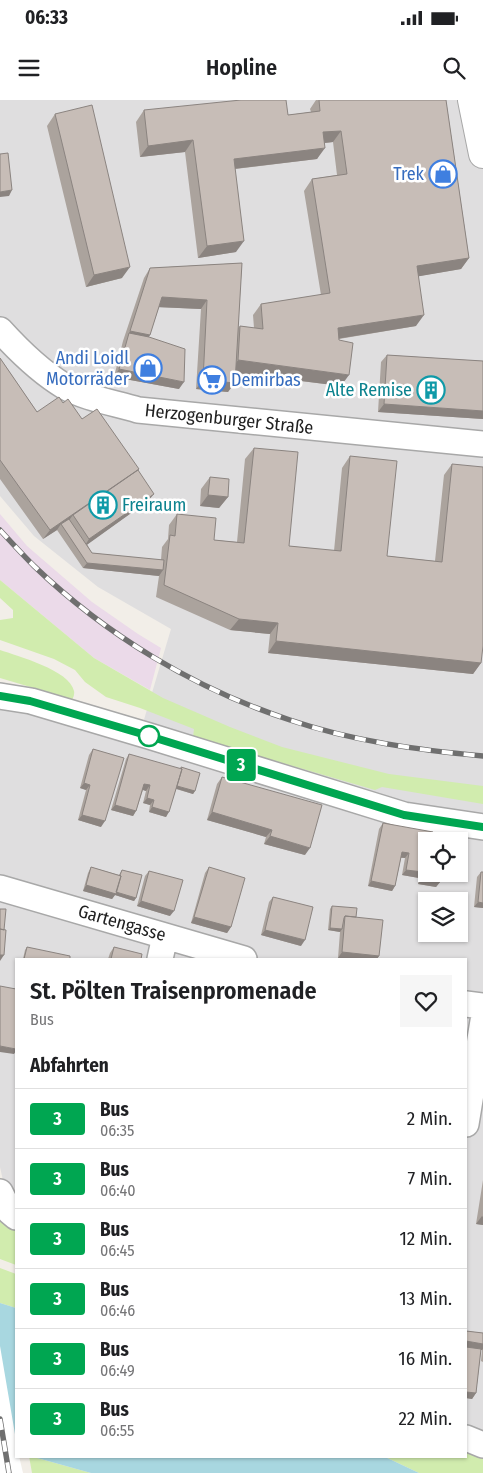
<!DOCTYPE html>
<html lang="de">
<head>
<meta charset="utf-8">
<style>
	body { margin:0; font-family:"Fira Sans Condensed",sans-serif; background:#f6f6f6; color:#202124; height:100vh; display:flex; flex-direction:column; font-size:19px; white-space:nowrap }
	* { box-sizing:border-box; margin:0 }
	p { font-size:16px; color:#757577 }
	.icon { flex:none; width:28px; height:28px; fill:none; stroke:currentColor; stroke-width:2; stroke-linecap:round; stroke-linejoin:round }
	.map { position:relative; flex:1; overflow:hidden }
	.sheet { position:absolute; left:15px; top:858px; width:452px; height:500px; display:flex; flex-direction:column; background:#fff; border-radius:0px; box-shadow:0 1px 4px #0004 }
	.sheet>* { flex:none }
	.badge { padding:0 10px; border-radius:4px; font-size:18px; line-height:32px }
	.buttons { position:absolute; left:418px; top:732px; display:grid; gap:10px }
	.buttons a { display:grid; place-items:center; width:50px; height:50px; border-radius:0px; background:#fff; box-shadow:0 1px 4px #0004; font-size:25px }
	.map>.badge { position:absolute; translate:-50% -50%; box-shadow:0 0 0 2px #fff }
	h2 { padding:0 15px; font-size:19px; line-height:45px }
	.round { display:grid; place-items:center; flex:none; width:52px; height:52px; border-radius:0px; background:#f6f6f6 }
	.overview { display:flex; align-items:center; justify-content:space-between; height:85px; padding:0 15px }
	h1 { font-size:24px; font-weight:600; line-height:38px }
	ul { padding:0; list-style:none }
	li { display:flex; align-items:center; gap:15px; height:60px; padding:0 15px; border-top:1px solid #e0e0e0 }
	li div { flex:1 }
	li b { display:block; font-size:19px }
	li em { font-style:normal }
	li .badge { min-width:55px; font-weight:700; text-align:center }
	.status { display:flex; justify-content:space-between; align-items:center; height:35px; padding:0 25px; background:#fff; direction:ltr }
	.status svg { height:14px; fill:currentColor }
	header { display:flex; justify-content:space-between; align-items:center; height:65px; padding:0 15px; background:#fff; font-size:22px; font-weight:600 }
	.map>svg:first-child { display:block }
	.residential { fill:#dfdedf; fill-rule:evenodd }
	.industrial { fill:#ebdae9 }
	.grass { fill:#d1ecae }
	.water { fill:#a8d7e0 }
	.pier { fill:#fff }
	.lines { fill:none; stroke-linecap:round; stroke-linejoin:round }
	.minor-casing { stroke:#a8a8a8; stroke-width:28 }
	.tertiary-casing { stroke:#a8a8a8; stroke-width:30 }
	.minor { stroke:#fff; stroke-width:25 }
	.tertiary { stroke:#fff; stroke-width:28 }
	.rail-casing { stroke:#6f6f6f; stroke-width:5.5 }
	.rail { stroke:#fff; stroke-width:4; stroke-dasharray:11; stroke-linecap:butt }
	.wall { fill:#aba39d }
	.shaded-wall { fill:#8b8480 }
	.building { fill:#c7bdb7; stroke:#8b8480 }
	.line-casing { stroke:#fff; stroke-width:11 }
	.line { stroke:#00a651; stroke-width:8 }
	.stop-dot { fill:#fff; stroke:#00a651; stroke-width:2.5 }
	.labels { text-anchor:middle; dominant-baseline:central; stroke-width:5; stroke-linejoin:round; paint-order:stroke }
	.shop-label { font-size:18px; fill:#366cbe; stroke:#fff; text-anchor:end }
	.culture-label { font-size:18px; fill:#0d838f; stroke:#fff; text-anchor:end }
	.street-label { font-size:18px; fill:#212121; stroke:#fff }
</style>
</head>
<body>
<div class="status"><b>06:33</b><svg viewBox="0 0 49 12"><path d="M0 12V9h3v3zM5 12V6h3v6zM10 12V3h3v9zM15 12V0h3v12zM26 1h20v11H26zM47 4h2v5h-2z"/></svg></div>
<header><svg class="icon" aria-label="menu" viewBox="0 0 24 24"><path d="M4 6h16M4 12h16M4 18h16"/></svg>Hopline<svg class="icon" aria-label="search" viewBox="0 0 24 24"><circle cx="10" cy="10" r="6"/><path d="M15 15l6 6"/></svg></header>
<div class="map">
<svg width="483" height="1373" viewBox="0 0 483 1373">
	<rect width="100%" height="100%" fill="#f2eee8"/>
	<path class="residential" d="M0,0H483V1346L466,1339V859H16V1116L10,1112L0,1067V598L140,633L171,529L98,487L34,436L0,396ZM426,741H459V774H426ZM426,801H459V834H426Z"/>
	<path class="industrial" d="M0,414L27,446L92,502L138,534L161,548L150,590L94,558L0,480Z"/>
	<path class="grass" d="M0,480L94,558L163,598L230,627L282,647L389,674L483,686V704L382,687L375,690L193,637L194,629L140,608L106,597L85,582L75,570L54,559L0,540V520L13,518V510L0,498Z
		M0,550C17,556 70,570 74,591C75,596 72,600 69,605L39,595L37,589L0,578Z
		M0,1119L16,1127V1165L0,1159Z
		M0,1168L16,1174V1208L0,1203Z
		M466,1350L483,1357V1373H419L383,1356H466Z
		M29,1356H30L91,1373H32Z"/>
	<path class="water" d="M0,1203L16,1208V1353L0,1348Z
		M30,1356H383L419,1373H91Z"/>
	<path class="pier" d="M0,1246L16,1340V1356H19L23,1373H0Z"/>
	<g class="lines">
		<g class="minor-casing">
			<path id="minor" d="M0,230C19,251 39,271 64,286C84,298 115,303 138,310L483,344
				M0,596L31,601L149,636L404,715L483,727
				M0,788L244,859
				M160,859L165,836
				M466,904L483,906
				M466,1024L483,921
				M0,1092L10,1112L16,1117
				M466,1338L483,1345"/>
		</g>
		<g class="tertiary-casing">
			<path id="tertiary" d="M472,0L483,54"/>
		</g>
		<use href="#minor" class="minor"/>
		<use href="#tertiary" class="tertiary"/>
		<g class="rail-casing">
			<path id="rail" d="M0,430C11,442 22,454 34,466C106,535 195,589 290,620C352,641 418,650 483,656
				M0,1319L9,1373"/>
		</g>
		<use href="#rail" class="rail"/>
	</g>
	<path class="wall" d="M316,0H446L469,158L461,169L419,176L416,226L339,239L341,286L236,273L228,292L196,289L201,209L159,207L149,237L179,289L114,277L123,241L144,178L150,168L242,163L238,228L240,226L254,228L253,215L261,204L321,195L304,91L312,79L337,75L333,42L325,43L317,59L235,69L236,152L198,158L185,52L140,57L136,22L144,10L288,15L311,12L310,9Z
		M55,14L122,178L86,187L47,26Z
		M387,255L483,261V319L378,312L381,262Z
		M0,258L37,312L63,303L138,370L148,401L87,444L92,453L161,460L162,447L168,439L169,425L177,414L214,440L237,442L245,359L254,348L289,446L334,451L342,368L350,356L387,456L435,461L444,375L452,364L481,563L473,574L268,553L270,534L230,530L156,497L159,476L83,468L57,430L43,439L0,379Z
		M210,377L228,397L219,408L200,406L201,389Z
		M93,649L101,727L78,720L86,690L80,688L89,655Z
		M129,654L195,691L193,694L176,689L166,717L149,712L150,705L143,703L146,691L143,690L136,711L133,716L111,710L126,659Z
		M222,677L305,755L264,744L266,737L207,720L217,684Z
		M383,723L426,774L440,782L436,787L418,784L419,778L402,775L405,758H401L395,786L392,791L368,786L379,729Z
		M91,767L119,775L122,770L136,798L134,801L115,795L112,799L83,791L88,773Z
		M209,767L231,827L227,833L191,823L205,773Z
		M149,771L170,816L137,806L145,776Z
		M481,772L483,808L474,807L477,777Z
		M273,797L301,846L261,835L269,802Z
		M332,806L356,817L379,856L377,859H348L338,858L340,832L328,830L330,809Z
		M27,847L70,859H23L25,850Z
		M114,847L141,859H108L110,853Z
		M483,1080V1125L476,1124Z
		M466,1231L483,1233V1262L481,1261L482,1250L481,1249L476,1293L472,1299L466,1298Z"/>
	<path class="shaded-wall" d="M341,31L333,42L315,44L323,32Z
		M193,40L185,52L140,57L148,46Z
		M325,48L317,59L225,70L234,59Z
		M12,90L9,96L0,97V92Z
		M244,141L236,152L198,158L207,146Z
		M469,158L461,169L409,178L417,166Z
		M130,167L122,178L86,187L94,175Z
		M162,197L207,200L201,209L155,207Z
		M424,215L416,226L330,240L338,228Z
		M130,231L150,235L143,244L129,233Z
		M238,260L349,275L341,286L230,272Z
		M119,269L184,282L179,289L114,277Z
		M203,280L235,283L228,292L196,289Z
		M384,304L483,311V319L378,312Z
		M139,369L133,378L73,415L67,423L61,424L57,430L43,439L50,430Z
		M154,394L148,401L84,447L89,439Z
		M208,395L228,397L219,408L200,406Z
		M87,463L163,470L159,476L83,468Z
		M239,519L278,523L270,534L230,530Z
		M276,541L481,563L473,574L268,553Z
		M84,683L90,685L86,690L80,688Z
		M144,684L150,685L146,691L140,689Z
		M176,686L195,691L193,694L174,688Z
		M147,698L154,700L150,705L143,703Z
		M115,705L136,711L133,716L111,710Z
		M152,707L169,712L166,717L149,712Z
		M212,712L272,730L266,737L207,720Z
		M82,715L105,721L101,727L78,720Z
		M270,736L310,748L305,755L264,744Z
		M402,752L409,753L405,758L398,757Z
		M406,770L423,772L419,778L402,775Z
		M422,778L440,782L436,787L418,784Z
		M371,781L395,786L392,791L368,786Z
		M86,785L115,792L136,798L134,801L115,795L112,799L83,791Z
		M141,801L174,811L170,816L137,806Z
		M478,802L483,803V808L474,807Z
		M194,817L231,827L227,833L191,823Z
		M330,828L342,829L340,832L328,830Z
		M265,830L305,840L301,846L261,835Z
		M342,852L379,856L377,859H348L338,858Z
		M0,855H4L0,861Z
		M0,946L16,949V951L14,954L0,952Z
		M482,1116L483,1117V1125L476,1124Z
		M466,1241L483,1244V1249L482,1250L466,1247Z
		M466,1292L476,1293L472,1299L466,1298Z"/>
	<path class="building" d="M241,0H286L288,15L320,11L319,0H446L469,158L417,166L424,215L338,228L339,240L353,243L349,275L238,260L240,226L263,229L261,204L330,193L312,79L347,74L341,31L323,32L325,48L234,59L244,141L207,146L193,40L148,46L144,10Z
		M92,5L130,167L94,175L55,14Z
		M8,53L12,90L0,92V54Z
		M242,163L235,283L203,280L207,200L162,197L150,235L130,231L150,168Z
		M129,233L149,237L185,249L184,282L119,269Z
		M387,255L483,261V311L384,304Z
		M0,258L37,312L59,297L63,303L68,299L82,319L97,309L139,369L50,430L0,360Z
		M254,348L298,352L289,446L341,451L350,356L397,361L387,456L442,462L452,364L483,367V546L481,563L276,541L278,523L239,519L164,485L170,435L175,436L177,414L216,418L214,440L244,443Z
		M138,370L154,394L89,439L73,415Z
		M210,377L229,379L228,397L208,395Z
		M69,419L92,453L164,460L163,470L87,463L61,424Z
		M93,649L124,658L105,721L82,715L90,685L84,683Z
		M129,654L182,669L169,712L152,707L154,700L147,698L150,685L144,684L136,711L115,705Z
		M181,667L200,673L195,691L177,686L182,669L181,668Z
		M222,677L322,705L310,748L270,736L272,730L212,712Z
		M383,723L433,732L432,741H426V774H441L440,782L422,778L423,772L406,770L409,753L402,752L395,786L371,781Z
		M91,767L121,776L116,794L86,785Z
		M209,767L245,778L231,827L194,817Z
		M122,770L142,775L136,798L116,792L121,776L120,775Z
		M149,771L183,780L174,811L141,801Z
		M481,772H483V803L478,802Z
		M273,797L313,807L305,840L265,830Z
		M332,806L357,808L356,817L345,816L344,818L342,829L330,828Z
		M0,809H6L4,830L0,829Z
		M345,816L383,820L379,856L342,852Z
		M0,829L6,830L4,855H0Z
		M27,847L70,856V859H24Z
		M114,847L142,854L141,859H111Z
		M0,886L16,889V949L0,946Z
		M466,1231L483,1233V1244L466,1241Z
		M466,1247L481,1249L476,1293L466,1292Z"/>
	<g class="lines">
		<g class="line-casing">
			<path id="line" d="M0,596L30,601L149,636L404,715L483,727"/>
		</g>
		<use href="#line" class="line"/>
	</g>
	<defs>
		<g id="shop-ring" transform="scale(1.4375)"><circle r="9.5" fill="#fff" stroke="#3f7fe0" stroke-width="1.5"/><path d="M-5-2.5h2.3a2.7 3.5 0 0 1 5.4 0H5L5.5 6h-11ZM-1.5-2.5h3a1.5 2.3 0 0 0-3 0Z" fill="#3f7fe0"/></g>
		<g id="supermarket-ring" transform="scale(1.4375)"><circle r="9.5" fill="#fff" stroke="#3f7fe0" stroke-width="1.5"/><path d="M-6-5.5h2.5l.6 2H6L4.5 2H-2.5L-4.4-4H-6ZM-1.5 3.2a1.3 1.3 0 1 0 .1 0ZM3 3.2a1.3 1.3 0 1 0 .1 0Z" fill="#3f7fe0"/></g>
		<g id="building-ring" transform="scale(1.4375)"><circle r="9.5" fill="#fff" stroke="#0f9aa8" stroke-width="1.5"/><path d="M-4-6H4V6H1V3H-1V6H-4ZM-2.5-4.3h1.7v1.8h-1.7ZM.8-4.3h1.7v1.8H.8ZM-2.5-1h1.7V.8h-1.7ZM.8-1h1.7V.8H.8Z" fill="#0f9aa8"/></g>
	</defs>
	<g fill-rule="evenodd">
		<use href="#shop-ring" x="443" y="74"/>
		<use href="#shop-ring" x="148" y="268"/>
		<use href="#supermarket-ring" x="212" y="280"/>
		<use href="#building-ring" x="431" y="290"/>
		<use href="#building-ring" x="103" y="405"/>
	</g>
	<circle class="stop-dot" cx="149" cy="636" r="10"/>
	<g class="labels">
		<g class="shop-label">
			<text x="424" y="74">Trek</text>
			<text x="129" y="258">Andi Loidl<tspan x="129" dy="21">Motorräder</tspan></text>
			<text x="231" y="280" text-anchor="start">Demirbas</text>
		</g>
		<g class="culture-label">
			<text x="412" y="290">Alte Remise</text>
			<text x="122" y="405" text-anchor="start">Freiraum</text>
		</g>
		<g class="street-label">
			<text transform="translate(229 319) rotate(6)">Herzogenburger Straße</text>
			<text transform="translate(122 823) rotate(16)">Gartengasse</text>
		</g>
	</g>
</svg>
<div class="buttons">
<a><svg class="icon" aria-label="locate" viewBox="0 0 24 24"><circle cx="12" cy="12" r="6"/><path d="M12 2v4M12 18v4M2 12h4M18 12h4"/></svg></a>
<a><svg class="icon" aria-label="layers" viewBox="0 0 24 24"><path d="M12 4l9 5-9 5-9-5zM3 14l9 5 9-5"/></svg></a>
</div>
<b class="badge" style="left:241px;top:665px;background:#00a651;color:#fff">3</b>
<section class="sheet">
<div class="overview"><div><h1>St. Pölten Traisenpromenade</h1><p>Bus</p></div><a class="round"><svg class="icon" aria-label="heart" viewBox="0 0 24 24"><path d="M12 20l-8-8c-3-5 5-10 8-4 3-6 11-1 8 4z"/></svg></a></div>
<h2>Abfahrten</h2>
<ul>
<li><span class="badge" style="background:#00a651;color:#fff">3</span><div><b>Bus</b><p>06:35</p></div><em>2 Min.</em></li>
<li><span class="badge" style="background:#00a651;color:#fff">3</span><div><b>Bus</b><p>06:40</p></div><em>7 Min.</em></li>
<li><span class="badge" style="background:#00a651;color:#fff">3</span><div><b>Bus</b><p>06:45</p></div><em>12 Min.</em></li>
<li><span class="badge" style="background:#00a651;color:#fff">3</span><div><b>Bus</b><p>06:46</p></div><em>13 Min.</em></li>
<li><span class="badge" style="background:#00a651;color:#fff">3</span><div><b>Bus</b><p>06:49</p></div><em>16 Min.</em></li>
<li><span class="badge" style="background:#00a651;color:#fff">3</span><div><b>Bus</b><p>06:55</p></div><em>22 Min.</em></li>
</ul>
</section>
</div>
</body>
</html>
